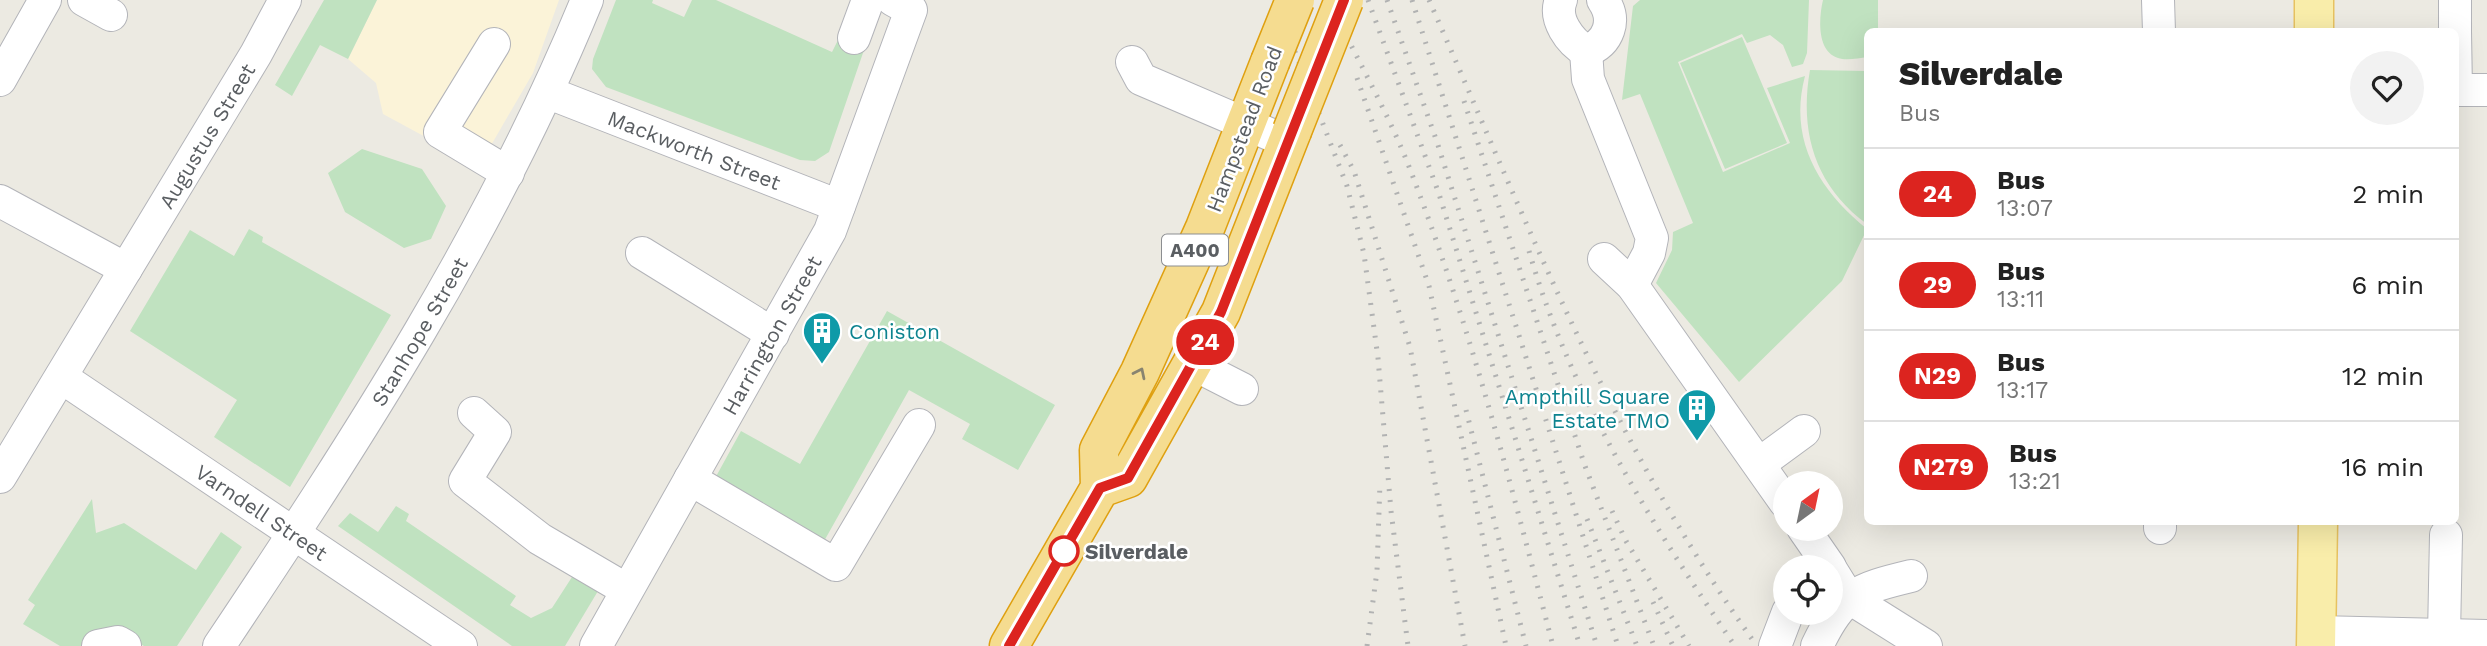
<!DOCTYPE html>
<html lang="en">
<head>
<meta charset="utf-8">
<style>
	body { margin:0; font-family:"Work Sans",sans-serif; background:#f2f2f2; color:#222; height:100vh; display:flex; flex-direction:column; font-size:26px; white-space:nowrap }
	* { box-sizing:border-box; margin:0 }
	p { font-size:23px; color:#767676 }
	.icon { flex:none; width:38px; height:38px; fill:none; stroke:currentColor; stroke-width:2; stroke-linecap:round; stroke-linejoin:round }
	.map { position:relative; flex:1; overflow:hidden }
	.side { position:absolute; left:1864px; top:28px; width:595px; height:497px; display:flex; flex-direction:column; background:#fff; border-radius:10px; box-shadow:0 7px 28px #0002 }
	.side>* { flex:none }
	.badge { padding:0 14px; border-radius:23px; font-size:24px; line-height:46px }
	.needle { width:46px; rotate:33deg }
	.fabs { position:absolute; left:1773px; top:471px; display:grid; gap:14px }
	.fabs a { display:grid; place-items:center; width:70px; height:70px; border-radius:50%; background:#fff; box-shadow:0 7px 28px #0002; font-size:35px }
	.map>.badge { position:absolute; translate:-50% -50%; box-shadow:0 0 0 4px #fff }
	.round { display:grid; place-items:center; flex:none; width:74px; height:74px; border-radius:37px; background:#f2f2f2 }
	.summary { display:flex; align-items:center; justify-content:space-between; height:119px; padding:0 35px }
	h1 { font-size:33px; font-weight:800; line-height:52px }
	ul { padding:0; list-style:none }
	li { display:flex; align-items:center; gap:21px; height:91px; padding:0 35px; border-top:2px solid #e0e0e0 }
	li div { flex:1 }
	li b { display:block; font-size:26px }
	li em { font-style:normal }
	li .badge { min-width:77px; font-weight:700; text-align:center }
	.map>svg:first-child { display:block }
	.commercial { fill:#fbf3d8 }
	.green { fill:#c0e2c0 }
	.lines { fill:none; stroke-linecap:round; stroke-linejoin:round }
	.minor-casing { stroke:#b3b4b9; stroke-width:34 }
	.major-casing { stroke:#e7c260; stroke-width:41 }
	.highway-casing { stroke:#dfa010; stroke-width:41 }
	.minor { stroke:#fff; stroke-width:32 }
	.major { stroke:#f9edaa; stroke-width:38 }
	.highway { stroke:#f5dc90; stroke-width:38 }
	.rail { stroke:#b1b2b2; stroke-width:5; stroke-dasharray:2 9; stroke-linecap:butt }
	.highway-bridge-casing { stroke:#dfa010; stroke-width:41; stroke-linecap:butt }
	.highway-bridge { stroke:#f5dc90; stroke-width:38 }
	.oneway { stroke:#888470 }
	.line-casing { stroke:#fff; stroke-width:16 }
	.line { stroke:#dc241f; stroke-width:10 }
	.stop-dot { fill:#fff; stroke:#dc241f; stroke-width:3.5 }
	.labels { text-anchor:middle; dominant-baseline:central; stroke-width:5; stroke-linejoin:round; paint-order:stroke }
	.shield { fill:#fff; stroke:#8c8e91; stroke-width:2 }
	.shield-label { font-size:19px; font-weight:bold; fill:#5a5e62 }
	.street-label { font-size:21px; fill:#5a5e62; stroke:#fff }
	.culture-label { font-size:21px; fill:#0d838f; stroke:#fff; text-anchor:start }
	.stop-label { font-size:21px; font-weight:bold; fill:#5a5e62; stroke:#fff; text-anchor:start }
</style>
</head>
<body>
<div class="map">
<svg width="2487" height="646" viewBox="0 0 2487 646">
	<rect width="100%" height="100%" fill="#eceae2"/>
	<path class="commercial" d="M377,0H559L533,73L479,166L383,114L376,83L348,59Z"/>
	<path class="green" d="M324,0H377L348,59L320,45L292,96L275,85Z
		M616,0H653L652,3L684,17L692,0H716L832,52L839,38L864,50L829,152L815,161L800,160L606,87L592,69L593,59Z
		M1640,0H1809L1807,53L1803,64L1792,67L1783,45L1770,35L1747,43L1742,34L1678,62L1723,172L1790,143L1767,88L1805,76C1788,140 1819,190 1867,229L1842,281L1739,382L1656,283L1672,250L1673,232L1693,223L1640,94L1622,100L1633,6Z
		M1823,0H1878V31L1867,32V57C1859,58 1846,61 1838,58C1816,51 1819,17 1823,0Z
		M1742,37L1787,143L1725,169L1680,63Z
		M1810,70L1867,71V224C1815,186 1799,132 1810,70Z
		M362,149L422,169L446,206L431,239L404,248L345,212L328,173Z
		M249,229L263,237L262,242L391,315L290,487L214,437L237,400L130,331L190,230L234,256Z
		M887,311L1055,405L1018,470L962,439L970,424L909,390L823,543L713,482L741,431L800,464Z
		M92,499L96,533L124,523L196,570L221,532L242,547L177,646H144L134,640L97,637L81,646H60L23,624L35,605L28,600Z
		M396,506L409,514L406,521L516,596L510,605L531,618L552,608L572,577L598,591L565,646H512L338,526L350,513L378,532Z"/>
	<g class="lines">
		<g class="minor-casing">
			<g id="minor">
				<path d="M84,0L111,15"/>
				<path d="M1561,0C1553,19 1570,42 1586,51C1609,43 1617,20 1603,0"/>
				<path d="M2158,0L2159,32"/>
				<path d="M2455,0V32"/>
				<path d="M2455,32L2456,90H2487"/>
				<path d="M854,38L868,0"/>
				<path d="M494,44L440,132L508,173"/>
				<path d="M1586,51L1588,79L1652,238L1649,253L1632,285"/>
				<path d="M1132,62L1141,79L1288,142"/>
				<path d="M0,80L45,0"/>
				<path id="s1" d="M549,93L839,206"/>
				<path d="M0,201L126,269"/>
				<path d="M642,253L773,334"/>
				<path d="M1604,259L1632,285L1785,502"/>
				<path d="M1193,364L1242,389"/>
				<path id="s2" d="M61,377L461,646"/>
				<path d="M474,413L495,432L465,481L540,539L627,590"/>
				<path d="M1759,464L1804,431"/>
				<path id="s3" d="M0,477L256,54L285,0"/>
				<path d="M690,479L836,565L919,425"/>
				<path d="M2160,522V528"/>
				<path d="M1803,528L1830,567"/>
				<path d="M1830,568L1848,597L1926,646"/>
				<path d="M2317,632L2487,636"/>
				<path d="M2444,635L2446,535"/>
				<path d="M98,646L118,642L125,646"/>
				<path id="s4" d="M219,646C358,438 492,232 587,0"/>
				<path id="s5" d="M596,646L830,231L911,10L893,0"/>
				<path d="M1775,646L1788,612"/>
				<path d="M1817,646C1842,594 1857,589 1911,576"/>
			</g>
		</g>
		<g class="major-casing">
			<path id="major" d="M2314,0V32
				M2316,646L2318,522"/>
		</g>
		<g class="highway-casing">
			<path id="highway" d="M1100,488L1128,478L1221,312L1292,131
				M1009,646L1100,488L1099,450L1140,372L1205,228L1270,62"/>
		</g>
		<use href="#minor" class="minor"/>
		<use href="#major" class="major"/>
		<use href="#highway" class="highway"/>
		<path class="rail" d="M1275,0L1347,186L1364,254L1378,358L1391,511L1408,646
			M1368,0L1439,194L1580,646
			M1387,0L1437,142L1597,646
			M1412,0L1618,646
			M1429,0C1528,224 1612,445 1757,646
			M1332,7C1357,59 1387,111 1408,164C1469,321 1511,484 1553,646
			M1357,78L1429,286L1506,646
			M1464,101L1585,466L1654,646
			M1340,145L1354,171L1410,347L1465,646
			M1529,251C1570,394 1651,524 1735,646
			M1466,410L1526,646
			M1612,511L1626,541L1689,646
			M1587,519L1637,646
			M1653,602L1673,646
			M1367,646L1377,571L1380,482"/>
		<g class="highway-bridge-casing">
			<path id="highway-bridge" d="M1270,62L1295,0
				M1292,131L1344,0"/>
		</g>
		<use href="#highway-bridge" class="highway-bridge"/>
	</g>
	<defs><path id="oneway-chevron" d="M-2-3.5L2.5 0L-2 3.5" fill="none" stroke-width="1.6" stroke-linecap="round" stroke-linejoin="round" transform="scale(1.75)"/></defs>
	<use class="oneway" href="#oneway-chevron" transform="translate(1140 373) rotate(-64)"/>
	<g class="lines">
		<g class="line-casing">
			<path id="line" d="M1009,646L1100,488L1128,478L1221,312L1344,0"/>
		</g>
		<use href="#line" class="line"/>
	</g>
	<defs>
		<g id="building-pin" transform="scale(2.0125)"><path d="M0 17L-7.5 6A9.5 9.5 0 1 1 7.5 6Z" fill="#0f9aa8" stroke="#fff"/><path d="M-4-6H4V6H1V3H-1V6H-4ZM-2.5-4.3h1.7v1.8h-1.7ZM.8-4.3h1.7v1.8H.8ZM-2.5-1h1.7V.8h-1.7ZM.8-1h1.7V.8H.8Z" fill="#fff"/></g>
	</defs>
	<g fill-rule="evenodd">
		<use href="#building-pin" x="822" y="331"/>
		<use href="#building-pin" x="1697" y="408"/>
	</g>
	<circle class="stop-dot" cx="1064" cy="551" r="14"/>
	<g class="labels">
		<rect class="shield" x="1162" y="234.5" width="66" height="31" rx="5"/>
		<g class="shield-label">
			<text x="1195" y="250">A400</text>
		</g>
		<g class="street-label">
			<text transform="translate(1244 129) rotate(-69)">Hampstead Road</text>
			<text stroke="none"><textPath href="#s3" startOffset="399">Augustus Street</textPath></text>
			<text stroke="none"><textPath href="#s1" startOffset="156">Mackworth Street</textPath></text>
			<text stroke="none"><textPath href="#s4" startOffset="373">Stanhope Street</textPath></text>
			<text stroke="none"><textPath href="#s5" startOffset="357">Harrington Street</textPath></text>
			<text stroke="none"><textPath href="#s2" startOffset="242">Varndell Street</textPath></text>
		</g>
		<g class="culture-label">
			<text x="849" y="331">Coniston</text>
			<text x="1670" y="396" text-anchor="end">Ampthill Square<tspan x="1670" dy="24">Estate TMO</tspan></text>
		</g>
		<g class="stop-label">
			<text x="1085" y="551">Silverdale</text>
		</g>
	</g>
</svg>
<div class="fabs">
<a><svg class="needle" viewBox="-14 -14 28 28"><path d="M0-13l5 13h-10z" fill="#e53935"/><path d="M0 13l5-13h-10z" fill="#767676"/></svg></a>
<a><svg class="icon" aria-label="locate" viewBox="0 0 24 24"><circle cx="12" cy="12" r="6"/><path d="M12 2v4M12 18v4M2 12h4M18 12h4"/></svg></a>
</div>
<b class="badge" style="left:1205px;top:342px;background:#dc241f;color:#fff">24</b>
<section class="side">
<div class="summary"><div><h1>Silverdale</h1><p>Bus</p></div><a class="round"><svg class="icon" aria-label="heart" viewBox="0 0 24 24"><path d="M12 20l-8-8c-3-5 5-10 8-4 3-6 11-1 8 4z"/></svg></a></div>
<ul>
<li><span class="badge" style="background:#dc241f;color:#fff">24</span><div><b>Bus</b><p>13:07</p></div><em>2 min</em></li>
<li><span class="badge" style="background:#dc241f;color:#fff">29</span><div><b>Bus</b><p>13:11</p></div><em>6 min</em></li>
<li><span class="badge" style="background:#dc241f;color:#fff">N29</span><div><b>Bus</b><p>13:17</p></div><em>12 min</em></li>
<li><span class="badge" style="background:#dc241f;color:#fff">N279</span><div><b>Bus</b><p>13:21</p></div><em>16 min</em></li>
</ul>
</section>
</div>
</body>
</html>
